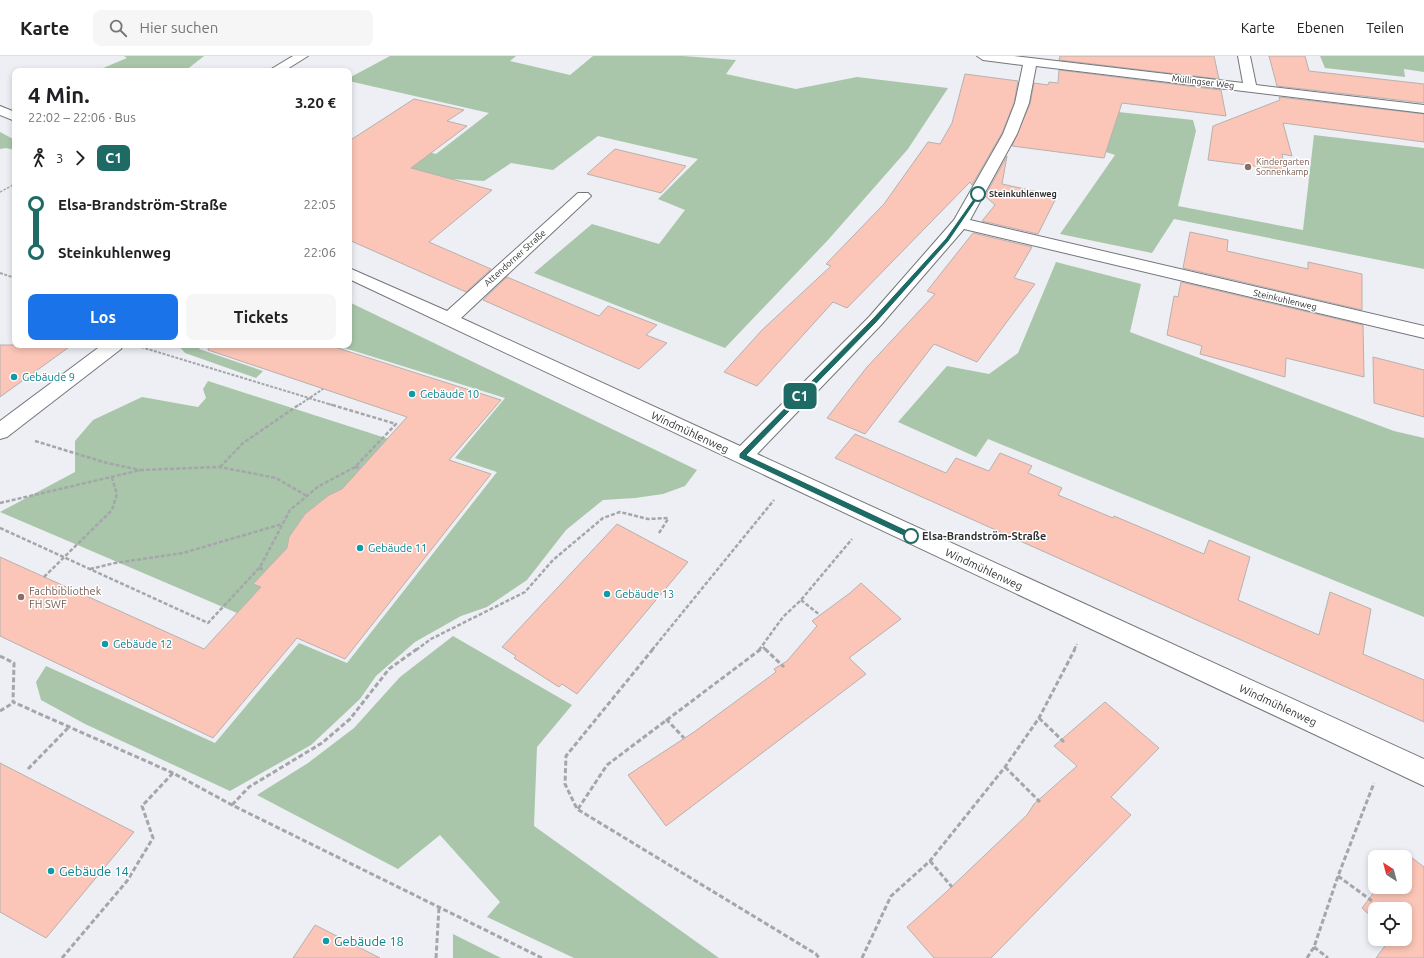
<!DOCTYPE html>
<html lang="de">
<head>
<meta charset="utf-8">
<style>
	body { margin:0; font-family:Ubuntu,sans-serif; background:#f6f6f6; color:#202124; height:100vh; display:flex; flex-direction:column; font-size:15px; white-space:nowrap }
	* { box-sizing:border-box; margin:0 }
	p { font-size:13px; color:#757577 }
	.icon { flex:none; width:22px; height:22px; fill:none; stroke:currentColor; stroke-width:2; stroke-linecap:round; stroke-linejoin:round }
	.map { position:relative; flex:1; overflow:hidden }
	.drawer { position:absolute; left:12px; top:12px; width:340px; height:280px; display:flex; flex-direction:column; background:#fff; border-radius:8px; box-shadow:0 2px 6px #0003 }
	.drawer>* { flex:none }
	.badge { padding:0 8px; border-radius:6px; font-size:14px; line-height:26px }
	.needle { width:26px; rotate:324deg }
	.buttons { position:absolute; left:1368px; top:794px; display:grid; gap:8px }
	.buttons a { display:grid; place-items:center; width:44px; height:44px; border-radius:8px; background:#fff; box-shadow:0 2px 6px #0003; font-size:20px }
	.map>.badge { position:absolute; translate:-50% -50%; box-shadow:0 0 0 2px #fff }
	.legs { display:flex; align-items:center; gap:6px; height:44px; padding:0 16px; font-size:13px }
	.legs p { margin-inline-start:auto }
	.summary { display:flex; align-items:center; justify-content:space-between; height:68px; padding:0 16px }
	h1 { font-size:22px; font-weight:700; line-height:30px }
	.primary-button { display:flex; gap:8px; margin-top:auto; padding:8px 16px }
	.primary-button a { flex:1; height:46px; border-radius:8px; background:#1a73e8; color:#fff; font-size:16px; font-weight:700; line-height:46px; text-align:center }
	.primary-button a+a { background:#f6f6f6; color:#202124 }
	ul { padding:0 16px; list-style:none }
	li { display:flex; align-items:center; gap:14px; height:48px; font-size:15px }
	li i { display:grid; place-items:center; width:6px; height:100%; margin:0 5px; background:currentColor }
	li i::after { content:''; width:10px; height:10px; margin:-5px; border:3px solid; border-radius:50%; background:#fff }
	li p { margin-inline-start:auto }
	li:first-child i { background:linear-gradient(#0000 50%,currentColor 0) }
	li:last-child i { background:linear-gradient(currentColor 50%,#0000 0) }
	header { display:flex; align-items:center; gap:24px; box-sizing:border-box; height:56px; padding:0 20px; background:#fff; border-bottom:1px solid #e0e0e0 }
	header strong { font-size:19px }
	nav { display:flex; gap:22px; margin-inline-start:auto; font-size:14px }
	.search { width:280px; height:36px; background:#f6f6f6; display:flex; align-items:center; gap:10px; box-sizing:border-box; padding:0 14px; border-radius:8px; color:#757577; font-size:15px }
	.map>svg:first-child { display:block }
	.green { fill:#a9c6aa }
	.building { fill:#fbc5b7; stroke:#b7b1b0 }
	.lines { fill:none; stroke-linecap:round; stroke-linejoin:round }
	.minor-casing { stroke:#74767a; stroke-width:2 }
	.path-far3 { stroke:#a4a6a9; stroke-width:1.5; stroke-dasharray:2.5 1.5; stroke-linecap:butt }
	.path-far2 { stroke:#a4a6a9; stroke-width:2; stroke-dasharray:3 1.5; stroke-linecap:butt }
	.path-far1 { stroke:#a4a6a9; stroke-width:2.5; stroke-dasharray:4 2; stroke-linecap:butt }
	.path { stroke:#a4a6a9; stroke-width:3; stroke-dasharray:5 2.5; stroke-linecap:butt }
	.minor { fill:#fff; fill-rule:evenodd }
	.line-1 { fill:#1e6a64; stroke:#fff }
	.education-dot { fill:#8d6e63; stroke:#fff; stroke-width:1.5 }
	.stop-1-dot { fill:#fff; stroke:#1e6a64; stroke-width:2 }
	.culture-dot { fill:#0f9aa8; stroke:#fff; stroke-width:1.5 }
	.labels { text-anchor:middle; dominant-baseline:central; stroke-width:3; stroke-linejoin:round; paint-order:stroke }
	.far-street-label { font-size:9px; fill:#303132; stroke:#fff }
	.far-education-label { font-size:9px; fill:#785e54; stroke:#fff; text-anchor:start }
	.far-stop-label { font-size:9px; font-weight:bold; fill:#303132; stroke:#fff; text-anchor:start }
	.culture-label { font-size:11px; fill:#0d838f; stroke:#fff; text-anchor:start }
	.street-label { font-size:11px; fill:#303132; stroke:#fff }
	.stop-label { font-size:11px; font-weight:bold; fill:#303132; stroke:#fff; text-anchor:start }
	.education-label { font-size:11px; fill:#785e54; stroke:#fff; text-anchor:start }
	.near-culture-label { font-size:13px; fill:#0d838f; stroke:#fff; text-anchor:start }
</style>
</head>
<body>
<header>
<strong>Karte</strong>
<div class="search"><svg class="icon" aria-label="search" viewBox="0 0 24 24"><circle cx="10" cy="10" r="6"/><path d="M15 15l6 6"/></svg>Hier suchen</div>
<nav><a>Karte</a><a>Ebenen</a><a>Teilen</a></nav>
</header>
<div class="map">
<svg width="1424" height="902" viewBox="0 0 1424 902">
	<rect width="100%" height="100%" fill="#edeff4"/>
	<path class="green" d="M124,0H204L185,15H96L127,2Z
		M390,0H516L510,5L570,19L593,0H683L736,4L726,18L796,33L857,21L948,32L908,93L828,184L725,292L534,217L592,168L659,188L685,154L658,143L698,103L598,80L553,114L511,107L484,125L373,118L410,91L436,98L489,57L349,25V22Z
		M1320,0H1424V16L1404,13L1405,21L1325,12Z
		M1090,53L1193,64L1196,75L1178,150L1303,174L1314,79L1424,92V213L1174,163L1152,197L1060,178L1115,99L1076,86Z
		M0,76L15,84V94L6,92L0,93Z
		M1056,206L1141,228L1130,276L1394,375L1424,382V561L988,383L976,401L898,366L947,310L989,318L1018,297Z
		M349,246L697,414L685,430L663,438L635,442L603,444L566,474L527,524L487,551L461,560L415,586L376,620L360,643L311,689L230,735L85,668L41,644L36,626L46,610L215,687L299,587L347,607L497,416L455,402L505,342L335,289H349Z
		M178,289H203L199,293L263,315L256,322L185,297Z
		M208,325L395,385L356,426L329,439L305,458L289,481L284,504L281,508L274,506L254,528L261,531L237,557L0,456L75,416V385L93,364L142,341L198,351L206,342L203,333Z
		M453,580L572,649L537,691L534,770L719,902H574L487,861L500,846L440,779L398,813L257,739L308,707L354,672L400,621Z
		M453,878L501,902H453Z"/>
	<path class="building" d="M1060,0H1214L1219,23L1059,4Z
		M1269,0H1305L1309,15L1424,28V47L1277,30Z
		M1059,14L1221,34L1226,60L1122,47L1104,102L1012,90L1030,48L1034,27L1048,29L1049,26L1058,27Z
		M965,18L1018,25L1014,47L1002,77L972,129L970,126L847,252L833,246L757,330L724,316L762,274L831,210L826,208L884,148L928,86L940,88L952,67Z
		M1279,41L1424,58V86L1283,67L1292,100L1282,98L1285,114L1208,104L1213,70L1280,44Z
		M414,43L464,54L447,65L467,70L411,112L492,134L429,186L491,213L466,236L349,184V85Z
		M615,93L686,110L661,137L587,118Z
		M1007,100L1002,128L1057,140L1038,178L982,165L995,149L985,140Z
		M1190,176L1228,184L1227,195L1308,213V206L1362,218V254L1183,212Z
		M973,177L1032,191L1014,222L1035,228L977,306L934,288L865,378L827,362L867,311L935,238L927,235Z
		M507,221L599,260L608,250L657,269L646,279L667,287L639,313L483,244Z
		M1181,226L1363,269L1364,321L1286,302L1285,321L1200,298L1202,290L1167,279L1174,240L1178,241Z
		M0,289H72L0,341Z
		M209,289H328L501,344L449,404L491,418L345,603L297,582L213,682L0,580V501L204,593L261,531L253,528L287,492L289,481L305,458L329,439L342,433L407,361L208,294Z
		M1373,301L1424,314V361L1374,347Z
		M855,378L946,417L956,402L989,415L1000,397L1032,410L1028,417L1062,432L1058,439L1113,462L1114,460L1204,498L1209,484L1250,501L1238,544L1319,579L1330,536L1371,553L1363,598L1424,624V666L835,402Z
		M617,468L688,506L577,638L562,628L559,631L514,602L516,600L502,591Z
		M861,527L901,563L849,602L866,618L666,770L628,719L694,676L776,616L774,613L787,605L817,570L812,565L850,537Z
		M1105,646L1159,692L1111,741L1131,759L991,902H934L907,871L944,838L1027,759L1034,748L1077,710L1054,690Z
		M0,707L134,776L46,882L0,856Z
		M1407,798L1424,811V902H1376L1390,883H1405V853H1375V864L1362,852L1378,831H1405L1404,801Z
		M315,869L380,902H293Z"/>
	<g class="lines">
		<g class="minor-casing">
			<path id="minor" d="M293,0H308L284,15H268Z
				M977,0H1014L1243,27L1238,0H1250L1256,29L1424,49V57L1036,10L1029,47L1017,78L970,164L1424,270V282L964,173L881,269L757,398L1424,703V730L349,223V212L447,255L578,137H588L591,140L588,143L461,262L740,390L869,261L954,164L1003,78L1015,47L1023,9L983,4Z
				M0,50L15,56V65L0,59Z
				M102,289H123L121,293L7,381L0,383V365Z"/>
		</g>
		<path class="path-far3" d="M0,136L15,128"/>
		<path class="path-far2" d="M0,217L15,222
			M141,291L332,349
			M299,349L323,333"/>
		<path class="path-far1" d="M35,385L107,407L140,414
			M220,411L243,387L300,348
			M355,411L361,412
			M0,447L141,414L220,411L276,422L307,440
			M0,472L208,567L260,511L290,454L319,430L355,411L396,368L329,348
			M659,477L668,463
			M260,511L264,516
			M90,513L115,507L183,497L282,468
			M44,521L112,454L117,438L112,422
			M801,544L820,559
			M763,591L766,594
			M416,594L431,583L525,536L553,504L603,462L620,456L648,463L669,462
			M652,594L774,444
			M759,594L783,561L801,544L852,483
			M1074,594L1077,588"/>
		<path class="path" d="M653,593L566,700L565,728L577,753L816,898L819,902
			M765,593L784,611
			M0,600L14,607L13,646L173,717L232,749L542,902
			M0,655L13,647
			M1039,662L1064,686
			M666,663L684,682
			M1005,711L1040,746
			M28,713L68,672
			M232,749L249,731L322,687L350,663L389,613L417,593
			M578,753L607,709L761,593
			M930,805L952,831
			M1338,820L1372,845
			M1314,891L1328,902
			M62,902L127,825L153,782L142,750L173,717
			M436,902L439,851
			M862,902L891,840L930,805L1005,711L1039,662L1075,593
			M1307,902L1314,891L1338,820L1374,727"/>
		<use href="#minor" class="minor"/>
	</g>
	<path class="line-1" d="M978,136L981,138L949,185L877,266L747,399L913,477V482H908L739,402V398L872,263L945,183Z"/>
	<g class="education-dot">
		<circle cx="1248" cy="111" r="4"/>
		<circle cx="21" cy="541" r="4"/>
	</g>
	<g class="stop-1-dot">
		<circle cx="978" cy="138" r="7"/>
		<circle cx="911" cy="480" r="7"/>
	</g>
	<g class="culture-dot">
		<circle cx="14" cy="321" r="4"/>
		<circle cx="412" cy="338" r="4"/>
		<circle cx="360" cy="492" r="4"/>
		<circle cx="607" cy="538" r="4"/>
		<circle cx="105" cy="588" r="4"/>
		<circle cx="51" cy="815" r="4"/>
		<circle cx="326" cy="885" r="4"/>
	</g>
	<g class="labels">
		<g class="far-street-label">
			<text transform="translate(1203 26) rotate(7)">Müllingser Weg</text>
			<text transform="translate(515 202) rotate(-42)">Attendorner Straße</text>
			<text transform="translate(1285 244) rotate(13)">Steinkuhlenweg</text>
		</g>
		<g class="far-education-label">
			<text x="1256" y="106">Kindergarten<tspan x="1256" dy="10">Sonnenkamp</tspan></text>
		</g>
		<g class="far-stop-label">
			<text x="989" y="138">Steinkuhlenweg</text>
		</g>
		<g class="culture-label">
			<text x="22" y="321">Gebäude 9</text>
			<text x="420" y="338">Gebäude 10</text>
			<text x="368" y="492">Gebäude 11</text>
			<text x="615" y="538">Gebäude 13</text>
			<text x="113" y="588">Gebäude 12</text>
		</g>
		<g class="street-label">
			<text transform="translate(690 376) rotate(25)">Windmühlenweg</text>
			<text transform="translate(984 513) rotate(25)">Windmühlenweg</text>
			<text transform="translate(1278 649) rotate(25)">Windmühlenweg</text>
		</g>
		<g class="stop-label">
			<text x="922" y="480">Elsa-Brandström-Straße</text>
		</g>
		<g class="education-label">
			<text x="29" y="535">Fachbibliothek<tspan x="29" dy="13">FH SWF</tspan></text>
		</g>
		<g class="near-culture-label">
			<text x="59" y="815">Gebäude 14</text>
			<text x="334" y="885">Gebäude 18</text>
		</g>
	</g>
</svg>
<div class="buttons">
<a><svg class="needle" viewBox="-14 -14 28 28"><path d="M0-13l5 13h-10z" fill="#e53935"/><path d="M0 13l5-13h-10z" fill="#757577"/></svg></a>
<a><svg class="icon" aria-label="locate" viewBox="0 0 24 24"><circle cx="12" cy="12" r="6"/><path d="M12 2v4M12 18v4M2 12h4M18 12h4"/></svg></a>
</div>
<b class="badge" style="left:800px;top:340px;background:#1e6a64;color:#fff">C1</b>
<section class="drawer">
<div class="summary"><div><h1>4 Min.</h1><p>22:02 – 22:06 · Bus</p></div><b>3.20 €</b></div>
<div class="legs"><svg class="icon" aria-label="walk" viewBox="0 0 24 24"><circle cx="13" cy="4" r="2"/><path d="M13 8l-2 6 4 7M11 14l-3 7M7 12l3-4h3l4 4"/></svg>3<svg class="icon" aria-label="forward" viewBox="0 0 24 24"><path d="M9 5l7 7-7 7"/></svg><b class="badge" style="background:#1e6a64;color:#fff">C1</b></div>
<ul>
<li><i style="color:#1e6a64"></i><b>Elsa-Brandström-Straße</b><p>22:05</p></li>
<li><i style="color:#1e6a64"></i><b>Steinkuhlenweg</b><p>22:06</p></li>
</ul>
<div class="primary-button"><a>Los</a><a>Tickets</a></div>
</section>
</div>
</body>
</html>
